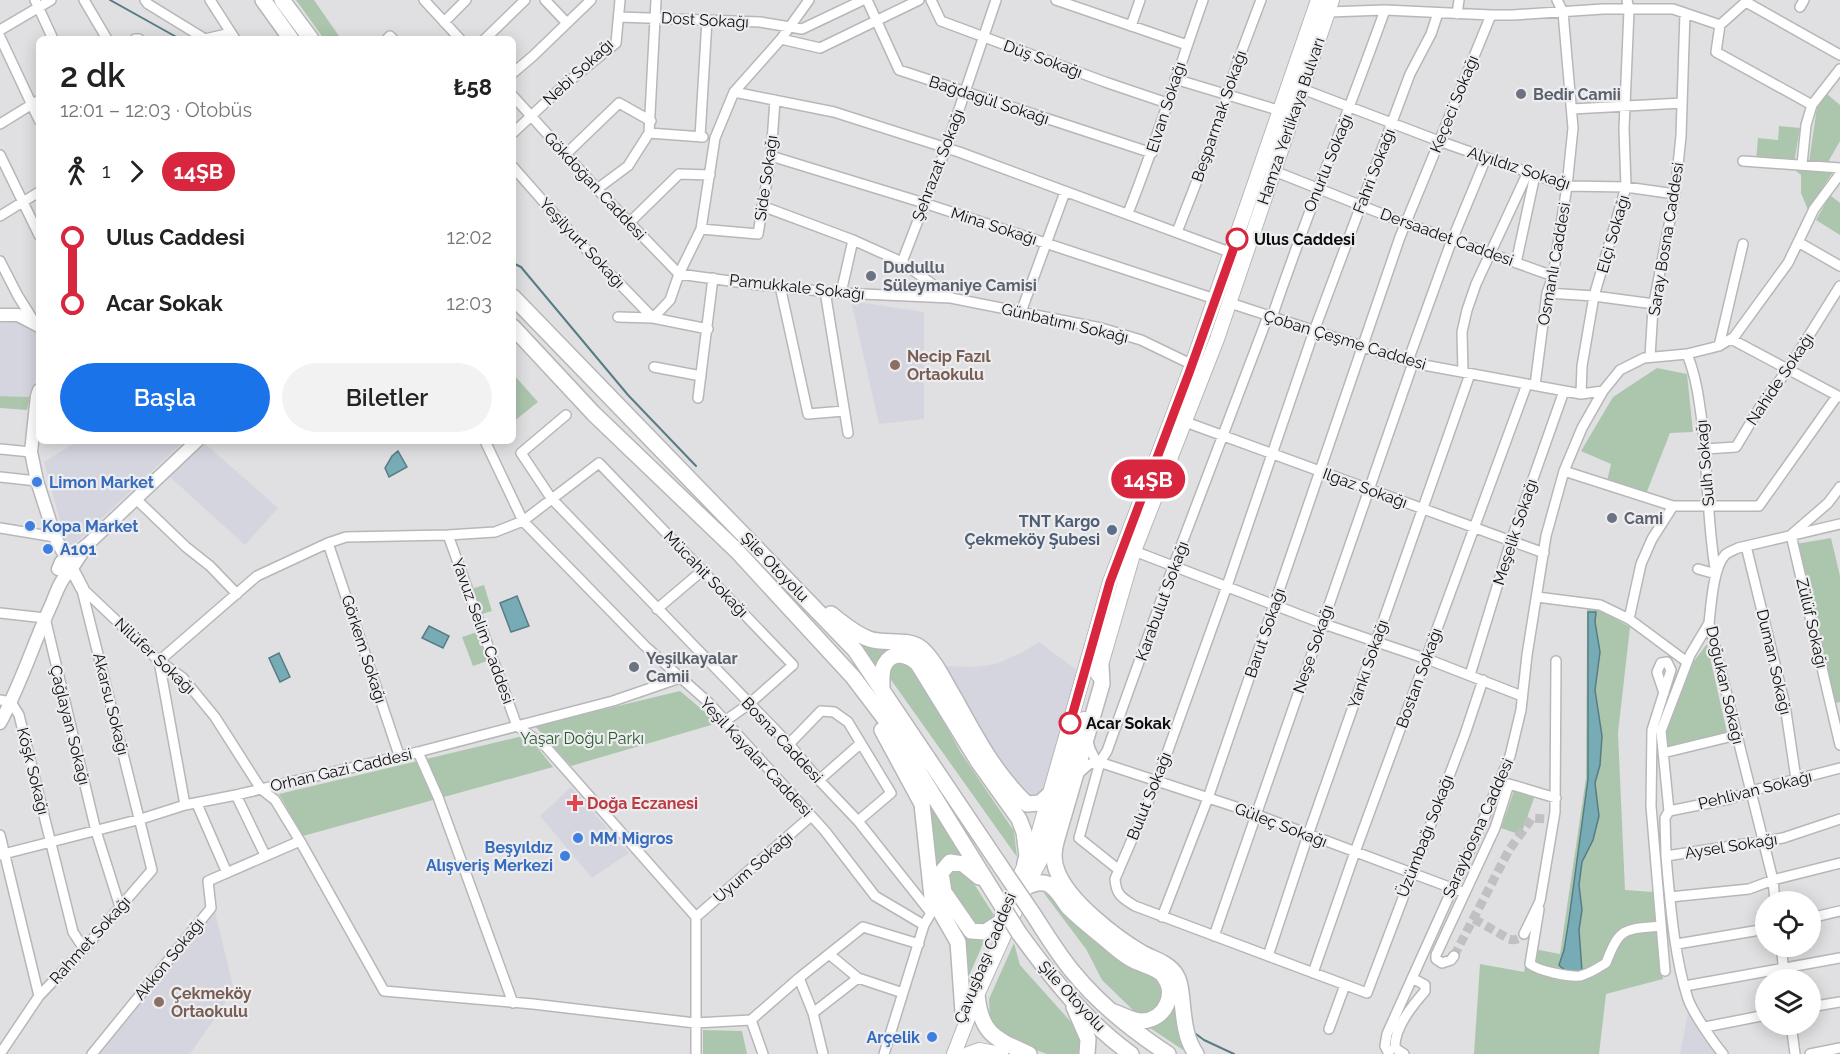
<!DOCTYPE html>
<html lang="tr">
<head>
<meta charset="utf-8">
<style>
	body { margin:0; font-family:Raleway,sans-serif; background:#f2f2f2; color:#222; height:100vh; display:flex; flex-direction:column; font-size:22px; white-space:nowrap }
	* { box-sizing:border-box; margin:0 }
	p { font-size:20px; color:#767676 }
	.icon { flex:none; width:33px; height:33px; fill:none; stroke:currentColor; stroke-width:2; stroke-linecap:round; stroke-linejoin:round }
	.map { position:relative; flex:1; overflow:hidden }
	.sheet { position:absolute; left:36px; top:36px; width:480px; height:408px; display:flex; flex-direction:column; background:#fff; border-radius:9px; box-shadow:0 3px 15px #0003 }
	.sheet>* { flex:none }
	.badge { padding:0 12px; border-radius:20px; font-size:21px; line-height:39px }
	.buttons { position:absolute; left:1755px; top:891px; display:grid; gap:12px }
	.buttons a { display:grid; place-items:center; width:66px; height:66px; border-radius:50%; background:#fff; box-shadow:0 3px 15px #0003; font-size:30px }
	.map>.badge { position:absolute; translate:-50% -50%; box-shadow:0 0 0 3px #fff }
	.legs { display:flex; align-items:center; gap:9px; height:66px; padding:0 24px; font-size:20px }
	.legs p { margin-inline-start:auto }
	.headline { display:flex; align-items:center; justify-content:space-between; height:102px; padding:0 24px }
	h1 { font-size:33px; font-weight:600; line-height:45px }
	.primary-button { display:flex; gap:12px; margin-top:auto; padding:12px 24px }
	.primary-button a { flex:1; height:69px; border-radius:36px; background:#1a73e8; color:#fff; font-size:24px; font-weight:600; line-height:69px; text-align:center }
	.primary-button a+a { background:#f2f2f2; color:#222 }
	ul { padding:0 24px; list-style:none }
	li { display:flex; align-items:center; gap:21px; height:66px; font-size:22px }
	li i { display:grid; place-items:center; width:9px; height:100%; margin:0 8px; background:currentColor }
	li i::after { content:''; width:15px; height:15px; margin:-8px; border:4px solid; border-radius:50%; background:#fff }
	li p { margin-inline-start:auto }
	li:first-child i { background:linear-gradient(#0000 50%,currentColor 0) }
	li:last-child i { background:linear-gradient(currentColor 50%,#0000 0) }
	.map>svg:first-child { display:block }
	.built { fill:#d5d5df }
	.green { fill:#acc6ad }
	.water { fill:#77acb6; stroke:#577c84; stroke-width:1.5 }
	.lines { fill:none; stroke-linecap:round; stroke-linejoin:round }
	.stream { stroke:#577c84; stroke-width:2 }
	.minor-tunnel { stroke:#c0c0c2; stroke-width:9; stroke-dasharray:9 4.5; stroke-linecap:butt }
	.minor-casing { stroke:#b7b7b9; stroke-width:12 }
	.tertiary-casing { stroke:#b7b7b9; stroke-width:15 }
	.secondary-casing { stroke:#b7b7b9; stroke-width:16 }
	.trunk-casing { stroke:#b7b7b9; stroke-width:18 }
	.minor { stroke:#fff; stroke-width:9 }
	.tertiary { stroke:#fff; stroke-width:12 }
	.secondary { stroke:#fff; stroke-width:14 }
	.trunk { stroke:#fff; stroke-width:15 }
	.trunk-bridge-casing { stroke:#b7b7b9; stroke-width:18; stroke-linecap:butt }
	.trunk-bridge { stroke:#fff; stroke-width:15 }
	.line-1-casing { stroke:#fff; stroke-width:14 }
	.line-1 { stroke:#d7263d; stroke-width:9 }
	.worship-dot { fill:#6b7280; stroke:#ededef; stroke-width:2 }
	.stop-1-dot { fill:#fff; stroke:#d7263d; stroke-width:3 }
	.education-dot { fill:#8d6e63; stroke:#ededef; stroke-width:2 }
	.shop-dot { fill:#3f7fe0; stroke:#ededef; stroke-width:2 }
	.service-dot { fill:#5c6f8a; stroke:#ededef; stroke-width:2 }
	.health-dot { fill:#e0444e; stroke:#ededef; stroke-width:2 }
	.labels { text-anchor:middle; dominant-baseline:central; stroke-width:4.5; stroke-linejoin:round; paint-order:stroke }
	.street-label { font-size:16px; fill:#0d0d0e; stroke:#ededef }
	.worship-label { font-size:16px; font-weight:bold; fill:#5b616d; stroke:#ededef; text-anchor:start }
	.stop-label { font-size:16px; font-weight:bold; fill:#0d0d0e; stroke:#ededef; text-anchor:start }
	.education-label { font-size:16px; font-weight:bold; fill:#785e54; stroke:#ededef; text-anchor:start }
	.shop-label { font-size:16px; font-weight:bold; fill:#366cbe; stroke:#ededef; text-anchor:start }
	.service-label { font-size:16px; font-weight:bold; fill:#4e5e75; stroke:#ededef; text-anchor:end }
	.park-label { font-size:16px; fill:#28592d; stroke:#ededef }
	.health-label { font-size:16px; font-weight:bold; fill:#be3a42; stroke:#ededef; text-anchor:start }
</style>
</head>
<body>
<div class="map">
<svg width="1840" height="1054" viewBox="0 0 1840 1054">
	<rect width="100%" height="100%" fill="#e0e0e2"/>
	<path class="built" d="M851,301L924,312V419L879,424Z
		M14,321L34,330L39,335V369L30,397L0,396V323Z
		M78,441H184L68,550L44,462Z
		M202,441L278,508L245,545L170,477Z
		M1039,642L1078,671L1043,793L1038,798L1027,800L990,752L945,666L974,667L996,664L1023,652Z
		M571,787L629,853L592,878L540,816Z
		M215,912L234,990L190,1054H88Z
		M1689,1007L1722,1054H1680Z"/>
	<path class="green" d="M296,0H314L341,39H324Z
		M1827,94L1840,105V141L1827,164L1809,162L1817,107Z
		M1779,126L1800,128L1794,163L1756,160L1758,138L1778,140Z
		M1791,167L1833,172L1808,210L1801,193V175Z
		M1830,195L1840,203V235L1816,220Z
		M1657,368L1687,374L1693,432L1670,433L1646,494L1607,481L1611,464L1581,451L1613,397Z
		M513,374L538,402L513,422Z
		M0,396L30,397L27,410L0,408Z
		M1831,538L1840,576V702L1830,704L1790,545Z
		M484,585L492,611L479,615L471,589Z
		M1587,609L1599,610L1630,627L1618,733L1625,890L1653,892L1663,979L1606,994L1599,1054H1474L1480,964L1524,972L1529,948L1560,954L1586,778Z
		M477,632L487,661L473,666L462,637Z
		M854,638L888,651L882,655L878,669Z
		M1707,644L1728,737L1665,750L1667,725L1682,677Z
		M899,661L913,666L961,753L1014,831L1017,857L889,677L893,667Z
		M680,691L718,723L571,766L535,726Z
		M527,735L553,767L303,836L279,794Z
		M1515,788L1535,795L1521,835L1501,828Z
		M926,797L964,855C948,852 941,858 935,873Z
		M953,867L967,873L994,915L986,925L976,928L947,884L949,869Z
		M1043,892C1062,901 1071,921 1087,935C1107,953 1131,966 1155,978C1165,987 1164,994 1162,1007L1144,1015L1136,1013L1102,980L1086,949Z
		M960,931C968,940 973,940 985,939L966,983Z
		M1014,943L1020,965L1079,1031L1082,1037L1081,1054H1047L1004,1038L990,1022L989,999Z
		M1178,1004L1189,1054L1147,1026C1162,1022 1168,1017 1178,1004Z
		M703,1030L742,1031L747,1054H703Z"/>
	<path class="water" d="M398,451L407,467L389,477L385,468L392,456Z
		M517,596L529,626L511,632L500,603Z
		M1588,612H1596L1595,622L1600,652L1595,690L1602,736L1600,765L1595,783L1599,816L1593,840L1582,862L1579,885L1582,910L1579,930L1582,971C1574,975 1565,972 1559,965L1564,950L1569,919L1588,779Z
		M429,626L449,636L443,648L422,638Z
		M279,653L290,677L280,682L269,658Z"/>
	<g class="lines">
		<path class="stream" d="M110,0L180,39
			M513,263L521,267L628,395L696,466
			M1192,1031L1204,1040L1234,1054"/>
		<path class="minor-tunnel" d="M1474,919L1509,939C1516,941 1520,939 1524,934
			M1454,956L1509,850L1532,818L1546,819"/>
		<g class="minor-casing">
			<path id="minor" d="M35,0L53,39
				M84,0L107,39
				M145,0L148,4L205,39L231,33
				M210,0L235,39
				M424,0L460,39
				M545,0L566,22
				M867,0L899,70L1152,153
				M931,0L941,21L1105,82L1167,103
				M1056,0L1187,45
				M1748,0L1720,25L1716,52L1812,105
				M1746,2L1840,55
				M1800,7L1804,0
				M1438,13L1431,34L1410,74L1314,331L1227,586L1157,781L1115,879C1116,895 1122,898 1135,906L1367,993L1465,734L1483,680
				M1457,14L1459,0
				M1491,15H1513L1603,9H1673L1720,25
				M619,17L760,22L802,29L863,0
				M444,22L466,0
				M1131,26L1140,0
				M0,30L51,0
				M0,37L39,120
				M135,39H139
				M387,39L390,36L393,39
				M485,39L525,0
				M781,39L820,48L919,0
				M513,73L533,56L591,0
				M1175,79L1281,111
				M1297,87L1439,141L1567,186L1626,187L1675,194
				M734,92L834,112L959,152L1232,253
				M513,96L597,189L679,274L759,285L841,293L951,298
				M1572,109L1682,103
				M0,124L39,100
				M513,133L563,86L616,43L620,0
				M649,133L703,137
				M700,137L707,20
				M0,155L39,235
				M565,155L619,103L651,121
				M771,156L924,203L1215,299
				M1743,161L1840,168
				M1802,164L1806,125L1812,105L1840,69
				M513,167L580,243L653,318
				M1269,169L1405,223L1553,276
				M597,189L628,166L649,133L656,0
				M762,206L853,240L902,262L951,298L1101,328L1141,340L1195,366
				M1128,213C1156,143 1178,71 1203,0
				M0,216L39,192
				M629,223L679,174L710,175
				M701,229L758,234L771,156L775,100
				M1177,232L1212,142L1238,61L1261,0
				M1798,242L1840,266
				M0,261L18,296L35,323
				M902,262L946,148L996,0
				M1516,263L1535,175
				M780,286L808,414L844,411
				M825,291L848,433
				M841,293L853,240
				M1547,293L1594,296L1654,304
				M1230,303L1413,363L1581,394L1603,391
				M1021,312L1065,192
				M618,317L653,318L708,329
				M1272,317C1307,214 1348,113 1385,10
				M653,318L670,300L679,274L701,229L715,138L734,92L781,39L809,0
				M1731,339L1840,397
				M1719,346L1743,244
				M1687,354C1696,376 1699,399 1702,422C1708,472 1707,524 1716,574
				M1650,357L1653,308L1675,194L1681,136L1685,13
				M1408,361L1450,245L1486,158
				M654,367L701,376
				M1463,372L1462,332L1467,310L1476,284L1528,172
				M1535,385L1547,293L1553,276L1567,186L1573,128L1563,12L1557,0
				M1581,394L1582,366L1594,296L1626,187L1624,129L1629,10L1627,0
				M698,398L713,278
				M566,415L521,453L551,498L789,744L819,780L858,821L931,913L924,925L884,1054
				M1180,420L1544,553
				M485,441L523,521L645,646L708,702L825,831L875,896L924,925
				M0,449L31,452
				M1705,449L1736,447L1760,407L1788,369L1840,286
				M1564,471L1673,506H1759L1837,396
				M0,477L37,481
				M1840,487L1828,503L1791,535L1840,745
				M136,499L186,547L210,566L237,594
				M1673,506L1652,539L1641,564L1629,619L1687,662
				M0,528L55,537
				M448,535L517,726L546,747L696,917
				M328,543L399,755
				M1746,546L1785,705L1796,779
				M1129,549L1321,623L1427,659L1522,696
				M1698,569L1716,574
				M82,588L159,661L183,678L215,717L261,789L275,800L300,841L384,991L533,1004L695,1023L751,1020
				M1537,597L1600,605L1629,619
				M657,609L703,570
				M0,613L45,618L96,831L120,907
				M1470,675L1511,541L1564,391
				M1664,693L1657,672L1661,663L1667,662L1671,670L1652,730L1651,806L1665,971
				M0,700L11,702L19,715L73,932L84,949
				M789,744L821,711L834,712L848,722L891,793L858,821
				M418,752L438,797L513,1003
				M1663,753L1737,735
				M1096,761L1236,807L1465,893
				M1077,775L1088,765L1096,761L1090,749L1088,741
				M819,780L860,744
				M236,795L265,855
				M197,804L227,873
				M185,805L159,661L257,576L328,543L346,537L448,535L495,532L523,521L599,463L793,665L749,704L725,721
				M1669,811L1665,818L1666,856L1783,838L1840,819
				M1669,811L1661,731L1690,655L1709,623
				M1669,811L1729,799L1751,791L1840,768
				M0,835L39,996
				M0,855L141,819L185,805L236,795L418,752L613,701L680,678
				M1666,856C1670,901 1674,957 1688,999C1693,1013 1713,1042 1723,1054
				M1119,870L1079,838L1100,762L1107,751L1173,567L1268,316
				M1670,897L1749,889L1773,880L1840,863
				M1775,902L1773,880L1709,623C1711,606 1713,568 1725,555C1728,552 1734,550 1738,548L1840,524
				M1539,909L1530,964C1539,971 1568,977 1580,976C1589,974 1598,968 1606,963C1620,926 1624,930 1661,926
				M696,917L811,816
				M696,917V1054
				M1162,917L1208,798L1400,237L1491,15L1385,10L1328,12
				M1810,918L1840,911
				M1524,934L1540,901L1555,812L1556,661
				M1214,936L1413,363
				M1677,944L1766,929
				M1781,946L1785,980
				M829,954L858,978
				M1268,956L1308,835L1470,374
				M1454,956L1451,960L1442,963L1436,959V955L1495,828L1509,784L1556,798
				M1313,973L1355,852L1527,384
				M799,978L863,927L919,944
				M1685,986L1840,958
				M1810,1007L1840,1002
				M813,1013L858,978L903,993
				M751,1020L799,978L813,1013L823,1054
				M751,1020L763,1054
				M1791,1024L1795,1054
				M1705,1027L1766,1015
				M1329,1029L1345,985
				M0,1054L39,996L84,949L152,870L82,590
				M92,1054L211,908L208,881L300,841
				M1389,1054L1385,1046L1387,1034L1486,814L1510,756L1521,710L1527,655L1546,536L1564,471L1582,428L1603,391L1620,370L1644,358L1687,354L1719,346L1734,337L1788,263L1814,209L1840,174
				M1404,1054L1395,1048C1394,1028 1412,1006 1425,991V985L1412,978
				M1810,1054L1840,1048"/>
		</g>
		<g class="tertiary-casing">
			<path id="tertiary" d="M0,315H18L39,326
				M39,390L37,396L31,452L37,481L55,537L82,588
				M58,569L61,562L67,561L88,544L197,441
				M0,723C21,684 34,642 52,603C56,593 61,578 70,571L88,544"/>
		</g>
		<g class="secondary-casing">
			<path id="secondary" d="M1098,675L1134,551L1217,339L1332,0
				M1002,916L1038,835L1110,582L1192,365L1318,0
				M954,1054L977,995L1026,887L1040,861L1084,719
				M968,1054L979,1050L1001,1054"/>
		</g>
		<g class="trunk-casing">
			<path id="trunk" d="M263,0L291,39
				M282,0L311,39
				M513,297L855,650L1001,867
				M513,327L594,414L737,551L853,677L891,727L992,890
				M831,614C842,623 855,634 869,639C885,645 908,637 922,649C936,662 945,683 955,699C975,736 996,775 1027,804L1040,803L1050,794
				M1101,666L1102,684L1058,835C1054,848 1052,859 1057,871C1068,901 1115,937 1142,953C1153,959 1169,963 1176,975C1181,982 1181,993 1182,1001C1184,1020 1185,1038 1196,1054
				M882,688C882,680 881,670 885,664C893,650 909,655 918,664L979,763L1019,819L1024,832L1027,856L1025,863
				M882,730L922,804L932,897L958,942L963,1012
				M979,877L963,864L950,862L941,873L944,892L971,931L985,932L999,923
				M1026,887C1033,884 1040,881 1048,884C1058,889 1062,900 1069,908C1082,921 1097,932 1111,944C1118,950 1125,956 1133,960C1142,965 1155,967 1162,974C1178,992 1166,1020 1142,1021C1132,1021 1121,1014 1111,1011
				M1033,914C1046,934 1058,954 1073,972C1099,1004 1133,1031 1168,1054
				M1019,933C1051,977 1086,1022 1131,1054
				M977,995C981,1035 996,1039 1029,1054
				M1074,1007L1088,1039L1087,1054"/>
		</g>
		<use href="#minor" class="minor"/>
		<use href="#tertiary" class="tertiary"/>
		<use href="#secondary" class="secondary"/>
		<use href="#trunk" class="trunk"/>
		<g class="trunk-bridge-casing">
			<path id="trunk-bridge" d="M1001,867L1033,914
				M992,890L1019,933"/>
		</g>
		<use href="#trunk-bridge" class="trunk-bridge"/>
	</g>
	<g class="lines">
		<g class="line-1-casing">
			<path id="line-1" d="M1070,723L1110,582L1189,373L1237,239"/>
		</g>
		<use href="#line-1" class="line-1"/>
	</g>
	<g class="worship-dot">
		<circle cx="1521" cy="94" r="6"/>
		<circle cx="871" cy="276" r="6"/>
		<circle cx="1612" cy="518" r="6"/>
		<circle cx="634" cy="667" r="6"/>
	</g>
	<g class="stop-1-dot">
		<circle cx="1237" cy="239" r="10"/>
		<circle cx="1070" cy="723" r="10"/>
	</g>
	<g class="education-dot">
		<circle cx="895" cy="365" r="6"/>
		<circle cx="159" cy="1002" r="6"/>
	</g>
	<g class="shop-dot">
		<circle cx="37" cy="482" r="6"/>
		<circle cx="30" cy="526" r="6"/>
		<circle cx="48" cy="549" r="6"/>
		<circle cx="578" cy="838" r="6"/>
		<circle cx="565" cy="856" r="6"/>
		<circle cx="932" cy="1037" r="6"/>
	</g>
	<circle class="service-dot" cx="1112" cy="530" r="6"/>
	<path class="health-dot" d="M572 794h6v6h6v6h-6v6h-6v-6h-6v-6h6z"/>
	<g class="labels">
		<g class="street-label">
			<text transform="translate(705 20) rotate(3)">Dost Sokağı</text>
			<text transform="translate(1043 59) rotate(20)">Düş Sokağı</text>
			<text transform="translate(578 72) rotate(-43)">Nebi Sokağı</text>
			<text transform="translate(989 100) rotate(18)">Bağdagül Sokağı</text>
			<text transform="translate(1454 104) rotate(-68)">Keçeci Sokağı</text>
			<text transform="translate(1166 107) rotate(-72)">Elvan Sokağı</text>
			<text transform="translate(1219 116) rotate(-71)">Beşparmak Sokağı</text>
			<text transform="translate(1291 121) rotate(-71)">Hamza Yerlikaya Bulvarı</text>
			<text transform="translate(1328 163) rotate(-68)">Onurlu Sokağı</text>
			<text transform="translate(938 165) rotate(-69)">Şehrazat Sokağı</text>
			<text transform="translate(1519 168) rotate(18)">Alyıldız Sokağı</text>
			<text transform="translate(1374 171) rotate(-69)">Fahri Sokağı</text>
			<text transform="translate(766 178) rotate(-82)">Side Sokağı</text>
			<text transform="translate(595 186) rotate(47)">Gökdoğan Caddesi</text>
			<text transform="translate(994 226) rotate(18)">Mina Sokağı</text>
			<text transform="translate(1613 234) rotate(-74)">Elçi Sokağı</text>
			<text transform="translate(1447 237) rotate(20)">Dersaadet Caddesi</text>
			<text transform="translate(1666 239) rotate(-81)">Saray Bosna Caddesi</text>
			<text transform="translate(582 243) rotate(47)">Yeşilyurt Sokağı</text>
			<text transform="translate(1554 264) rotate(-80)">Osmanlı Caddesi</text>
			<text transform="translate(797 287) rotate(6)">Pamukkale Sokağı</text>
			<text transform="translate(1065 323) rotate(13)">Günbatımı Sokağı</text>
			<text transform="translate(1345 340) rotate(17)">Çoban Çeşme Caddesi</text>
			<text transform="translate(1780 379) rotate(-56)">Nahide Sokağı</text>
			<text transform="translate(1705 463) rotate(-95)">Sulh Sokağı</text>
			<text transform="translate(1365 488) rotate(20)">Ilgaz Sokağı</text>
			<text transform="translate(1515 532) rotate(-72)">Meşelik Sokağı</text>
			<text transform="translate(775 567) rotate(46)">Şile Otoyolu</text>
			<text transform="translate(706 574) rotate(46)">Mücahit Sokağı</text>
			<text transform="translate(1162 601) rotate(-70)">Karabulut Sokağı</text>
			<text transform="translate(1812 623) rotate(77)">Zülüf Sokağı</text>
			<text transform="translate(483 631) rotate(70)">Yavuz Selim Caddesi</text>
			<text transform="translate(1265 633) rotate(-71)">Barut Sokağı</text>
			<text transform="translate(364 649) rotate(72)">Görkem Sokağı</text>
			<text transform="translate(1313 649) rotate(-71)">Neşe Sokağı</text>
			<text transform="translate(155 656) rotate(43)">Nilüfer Sokağı</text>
			<text transform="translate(1774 662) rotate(77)">Duman Sokağı</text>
			<text transform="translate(1368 664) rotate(-71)">Yankı Sokağı</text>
			<text transform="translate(1419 678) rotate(-70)">Bostan Sokağı</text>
			<text transform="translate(1725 685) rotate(77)">Doğukan Sokağı</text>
			<text transform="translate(111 704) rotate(76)">Akarsu Sokağı</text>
			<text transform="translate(70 725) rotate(76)">Çağlayan Sokağı</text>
			<text transform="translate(782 740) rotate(47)">Bosna Caddesi</text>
			<text transform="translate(756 757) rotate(47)">Yeşil Kayalar Caddesi</text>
			<text transform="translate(341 770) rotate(-13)">Orhan Gazi Caddesi</text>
			<text transform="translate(33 771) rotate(76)">Köşk Sokağı</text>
			<text transform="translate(1755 790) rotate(-14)">Pehlivan Sokağı</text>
			<text transform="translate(1149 796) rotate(-68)">Bulut Sokağı</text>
			<text transform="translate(1281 825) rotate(21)">Güleç Sokağı</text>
			<text transform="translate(1478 828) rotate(-66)">Saraybosna Caddesi</text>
			<text transform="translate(1425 836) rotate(-69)">Üzümbağı Sokağı</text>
			<text transform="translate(1731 846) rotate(-9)">Aysel Sokağı</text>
			<text transform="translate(753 867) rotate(-41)">Uyum Sokağı</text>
			<text transform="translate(90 940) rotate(-48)">Rahmet Sokağı</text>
			<text transform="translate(985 958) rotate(-68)">Çavuşbaşı Caddesi</text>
			<text transform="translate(169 959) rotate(-51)">Akkon Sokağı</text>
			<text transform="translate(1072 996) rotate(47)">Şile Otoyolu</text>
		</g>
		<g class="worship-label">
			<text x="1533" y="94">Bedir Camii</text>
			<text x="883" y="267">Dudullu<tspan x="883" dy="18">Süleymaniye Camisi</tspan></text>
			<text x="1624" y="518">Cami</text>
			<text x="646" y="658">Yeşilkayalar<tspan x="646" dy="18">Camii</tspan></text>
		</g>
		<g class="stop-label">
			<text x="1254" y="239">Ulus Caddesi</text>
			<text x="1086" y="723">Acar Sokak</text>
		</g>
		<g class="education-label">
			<text x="907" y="356">Necip Fazıl<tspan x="907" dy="18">Ortaokulu</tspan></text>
			<text x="171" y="993">Çekmeköy<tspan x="171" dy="18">Ortaokulu</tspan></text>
		</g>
		<g class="shop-label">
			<text x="49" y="482">Limon Market</text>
			<text x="42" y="526">Kopa Market</text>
			<text x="60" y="549">A101</text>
			<text x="590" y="838">MM Migros</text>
			<text x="553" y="847" text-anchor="end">Beşyıldız<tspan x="553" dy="18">Alışveriş Merkezi</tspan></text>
			<text x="920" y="1037" text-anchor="end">Arçelik</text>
		</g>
		<g class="service-label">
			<text x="1100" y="521">TNT Kargo<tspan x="1100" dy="18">Çekmeköy Şubesi</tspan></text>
		</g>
		<g class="park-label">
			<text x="582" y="738">Yaşar Doğu Parkı</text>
		</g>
		<g class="health-label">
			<text x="587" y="803">Doğa Eczanesi</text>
		</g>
	</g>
</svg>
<div class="buttons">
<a><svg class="icon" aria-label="locate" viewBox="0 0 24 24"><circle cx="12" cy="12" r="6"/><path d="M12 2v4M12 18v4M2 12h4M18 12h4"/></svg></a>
<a><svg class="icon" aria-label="layers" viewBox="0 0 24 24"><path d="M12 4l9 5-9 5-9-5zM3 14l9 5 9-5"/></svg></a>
</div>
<b class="badge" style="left:1148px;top:479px;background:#d7263d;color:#fff">14ŞB</b>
<section class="sheet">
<div class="headline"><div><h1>2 dk</h1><p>12:01 – 12:03 · Otobüs</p></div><b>₺58</b></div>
<div class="legs"><svg class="icon" aria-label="walk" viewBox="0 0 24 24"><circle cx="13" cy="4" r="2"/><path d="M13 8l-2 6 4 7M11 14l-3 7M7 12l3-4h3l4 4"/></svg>1<svg class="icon" aria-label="forward" viewBox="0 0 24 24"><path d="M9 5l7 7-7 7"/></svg><b class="badge" style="background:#d7263d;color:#fff">14ŞB</b></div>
<ul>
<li><i style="color:#d7263d"></i><b>Ulus Caddesi</b><p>12:02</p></li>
<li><i style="color:#d7263d"></i><b>Acar Sokak</b><p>12:03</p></li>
</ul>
<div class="primary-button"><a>Başla</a><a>Biletler</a></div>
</section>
</div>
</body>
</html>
